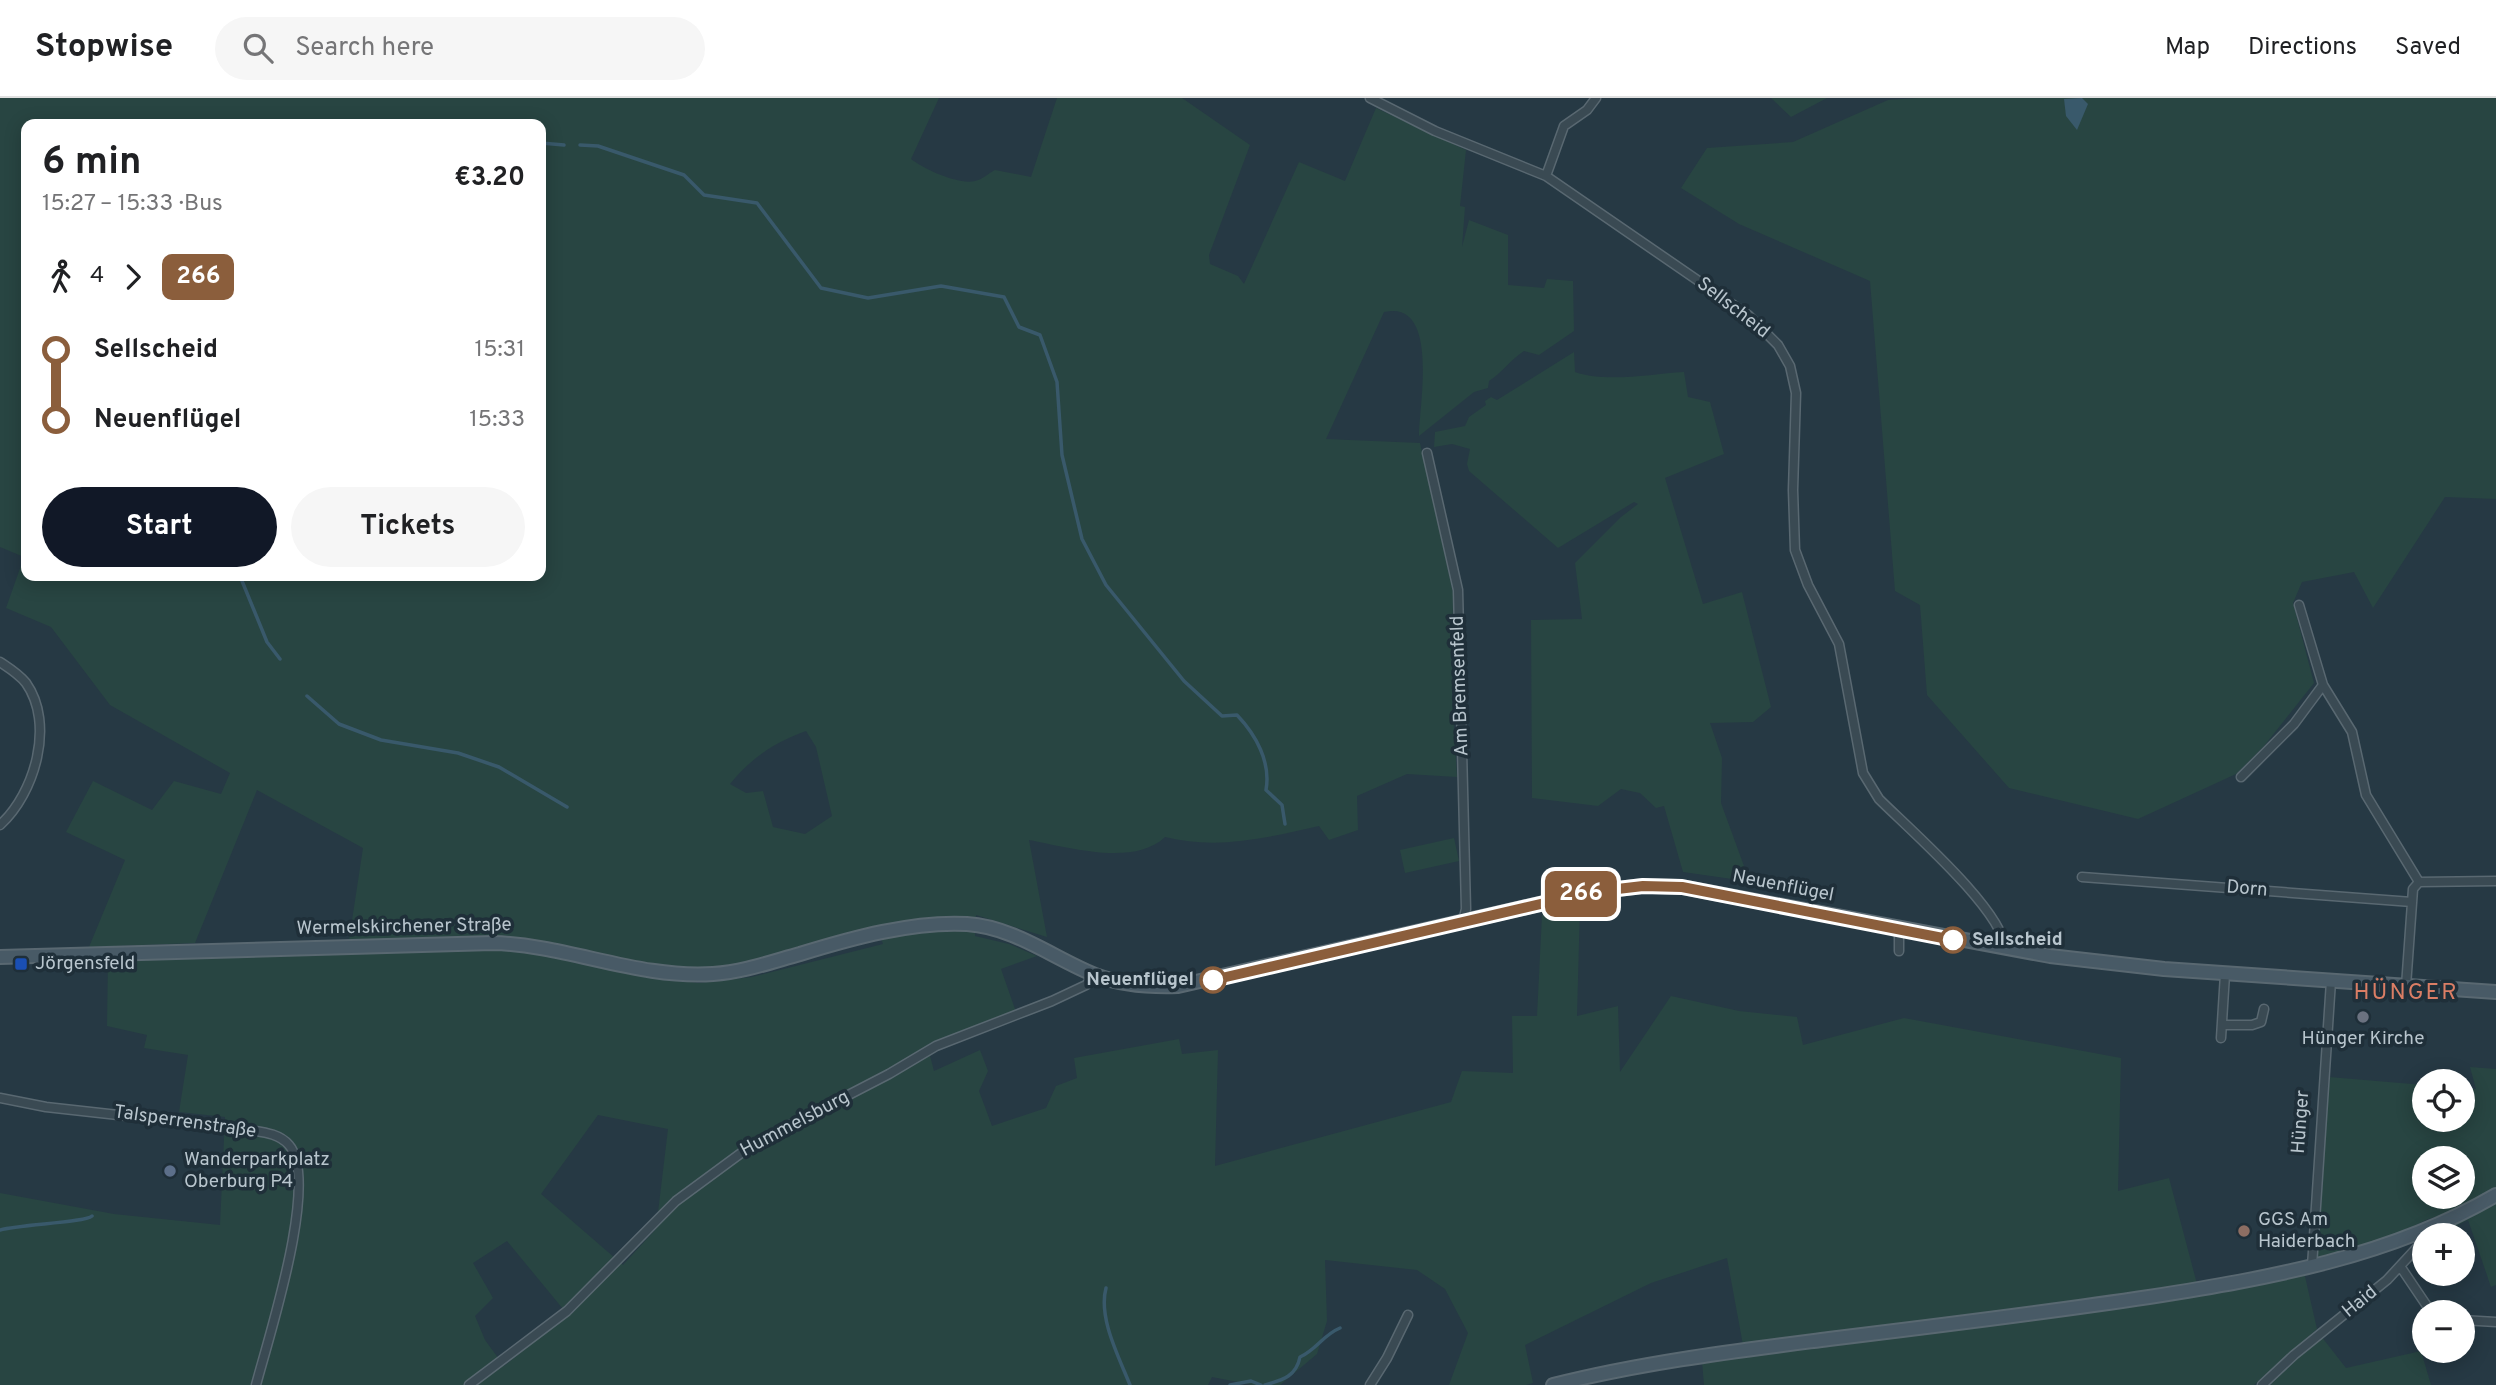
<!DOCTYPE html>
<html lang="en">
<head>
<meta charset="utf-8">
<style>
	body { margin:0; font-family:Overpass,sans-serif; background:#f6f6f6; color:#202124; height:100vh; display:flex; flex-direction:column; font-size:26px; white-space:nowrap }
	* { box-sizing:border-box; margin:0 }
	p { font-size:23px; color:#757577 }
	.icon { flex:none; width:38px; height:38px; fill:none; stroke:currentColor; stroke-width:2; stroke-linecap:round; stroke-linejoin:round }
	.map { position:relative; flex:1; overflow:hidden }
	.sheet { position:absolute; left:21px; top:21px; width:525px; height:462px; display:flex; flex-direction:column; background:#fff; border-radius:14px; box-shadow:0 4px 18px #0003 }
	.sheet>* { flex:none }
	.badge { padding:0 14px; border-radius:10px; font-size:24px; line-height:46px }
	.tools { position:absolute; left:2412px; top:971px; display:grid; gap:14px }
	.tools a { display:grid; place-items:center; width:63px; height:63px; border-radius:50%; background:#fff; box-shadow:0 4px 18px #0003; font-size:35px }
	.map>.badge { position:absolute; translate:-50% -50%; box-shadow:0 0 0 4px #fff }
	.legs { display:flex; align-items:center; gap:10px; height:77px; padding:0 21px; font-size:23px }
	.legs p { margin-inline-start:auto }
	.head { display:flex; align-items:center; justify-content:space-between; height:119px; padding:0 21px }
	h1 { font-size:38px; font-weight:700; line-height:52px }
	.action { display:flex; gap:14px; margin-top:auto; padding:14px 21px }
	.action a { flex:1; height:80px; border-radius:42px; background:#111827; color:#fff; font-size:28px; font-weight:700; line-height:80px; text-align:center }
	.action a+a { background:#f6f6f6; color:#202124 }
	ul { padding:0 21px; list-style:none }
	li { display:flex; align-items:center; gap:24px; height:70px; font-size:26px }
	li i { display:grid; place-items:center; width:10px; height:100%; margin:0 9px; background:currentColor }
	li i::after { content:''; width:18px; height:18px; margin:-9px; border:5px solid; border-radius:50%; background:#fff }
	li p { margin-inline-start:auto }
	li:first-child i { background:linear-gradient(#0000 50%,currentColor 0) }
	li:last-child i { background:linear-gradient(currentColor 50%,#0000 0) }
	header { display:flex; align-items:center; gap:42px; box-sizing:border-box; height:98px; padding:0 35px; background:#fff; border-bottom:2px solid #e0e0e0 }
	header strong { font-size:33px }
	nav { display:flex; gap:38px; margin-inline-start:auto; font-size:24px }
	.search { width:490px; height:63px; background:#f6f6f6; display:flex; align-items:center; gap:18px; box-sizing:border-box; padding:0 24px; border-radius:38px; color:#757577; font-size:26px }
	.map>svg:first-child { display:block }
	.green { fill:#284542; fill-rule:evenodd }
	.water { fill:#39596b }
	.lines { fill:none; stroke-linecap:round; stroke-linejoin:round }
	.stream { stroke:#39596b; stroke-width:3.5 }
	.street-casing { stroke:#596871; stroke-width:11 }
	.secondary-casing { stroke:#596871; stroke-width:16 }
	.street { stroke:#3a4a53; stroke-width:8 }
	.secondary { stroke:#485a66; stroke-width:12 }
	.line-1-casing { stroke:#fff; stroke-width:16 }
	.line-1 { stroke:#8b5e3c; stroke-width:10 }
	.stop-1-dot { fill:#fff; stroke:#8b5e3c; stroke-width:3.5 }
	.transit-dot { fill:#1a4fb4; stroke:#1f2f39; stroke-width:2.5 }
	.worship-dot { fill:#6b7280; stroke:#1f2f39; stroke-width:2.5 }
	.service-dot { fill:#5c6f8a; stroke:#1f2f39; stroke-width:2.5 }
	.education-dot { fill:#8d6e63; stroke:#1f2f39; stroke-width:2.5 }
	.labels { text-anchor:middle; dominant-baseline:central; stroke-width:7; stroke-linejoin:round; paint-order:stroke }
	.street-label { font-size:19px; fill:#b8c5cd; stroke:#1f2f39 }
	.stop-label { font-size:19px; font-weight:bold; fill:#b8c5cd; stroke:#1f2f39; text-anchor:start }
	.poi-label { font-size:19px; fill:#b8c5cd; stroke:#1f2f39; text-anchor:start }
	.quarter-label { font-size:23px; letter-spacing:2px; fill:#db7e65; stroke:#1f2f39 }
</style>
</head>
<body>
<header>
<strong>Stopwise</strong>
<div class="search"><svg class="icon" aria-label="search" viewBox="0 0 24 24"><circle cx="10" cy="10" r="6"/><path d="M15 15l6 6"/></svg>Search here</div>
<nav><a>Map</a><a>Directions</a><a>Saved</a></nav>
</header>
<div class="map">
<svg width="2496" height="1287" viewBox="0 0 2496 1287">
	<rect width="100%" height="100%" fill="#263944"/>
	<path class="green" d="M0,0H939L911,61C924,71 958,87 975,83C982,82 989,75 995,72L1031,79L1057,0H1182L1250,47L1209,157L1210,166L1238,178L1244,186L1299,64L1345,83L1376,10L1466,52L1460,108L1465,109L1462,149L1469,122L1508,137V187L1544,190L1547,181L1573,183L1574,233L1539,257L1524,253C1510,262 1503,274 1489,283L1488,290L1474,294L1419,338C1419,307 1440,201 1384,214L1326,341L1420,345L1453,494L1452,599L1457,679L1407,676L1357,698L1358,732L1329,742L1319,728C1267,740 1217,752 1165,739C1134,769 1067,749 1029,742L1047,839L976,817L975,838L1009,846L1037,858L1001,871L1016,914L929,954L934,973L980,952L988,973L979,993L992,1028L1046,1010L1056,988L1077,980L1074,960L1179,941L1182,956L1218,952L1215,1068L1451,1004L1462,973L1513,975L1512,918H1537L1542,817L1580,807L1577,918L1618,908L1620,974L1671,898L1739,913L1797,919L1803,947L1904,920L2121,960L2118,1093L2169,1080L2197,1186L1743,1247L1727,1160L1651,1185L1525,1247L1533,1285L1526,1287H1449L1468,1235L1445,1191L1417,1172L1325,1162L1327,1223L1317,1256L1280,1287H1253L1212,1279L1208,1287H0V1095L114,1116L220,1127L225,1019L179,1014L188,957L144,950L147,937L107,928L108,862L473,849L520,852L657,880L699,885L752,879L883,846L878,830L758,863L699,873L659,869L520,841L349,842L363,750L257,692L195,845L89,849L125,762L66,734L93,683L152,712L174,683L221,696L230,675L110,607L51,529L6,510L24,459L0,449ZM26,26H541V478H26ZM806,633L816,649L832,718L805,736L773,729L763,693L746,695L730,686C751,660 775,644 806,633ZM598,1017L668,1031L656,1131L623,1167L541,1096ZM507,1143L568,1217L504,1268L485,1242L475,1218L493,1200L473,1165Z
		M1771,0H1827L1791,19Z
		M1918,0H2496V401L2445,399L2373,510L2354,474L2302,484L2293,505L2314,585L2264,648L2236,676L2138,721L2009,690L1927,597L1920,507L1895,493L1870,183L1739,126L1681,90L1707,50L1793,44L1888,2Z
		M1574,254L1575,274C1607,285 1650,276 1684,274L1688,299L1710,304L1724,356L1665,380L1703,506L1742,494L1771,609L1753,624L1710,625L1722,660L1721,705L1744,768L1739,782L1683,774L1664,708L1656,710L1640,695L1621,691L1598,708L1532,700L1531,522L1582,521L1575,465L1621,419L1638,406L1634,404L1558,450L1469,373L1467,366L1470,351L1452,346L1434,349L1435,334L1465,328L1469,319L1486,307L1485,303L1491,299L1497,302Z
		M1454,740L1459,763L1405,775L1400,752Z
		M2470,969L2496,971V1091L2459,1113L2428,1121L2389,1141L2319,1160L2316,1156L2329,979L2424,987V1022H2462V991H2476ZM2424,1060H2462V1099H2424Z
		M2496,1102V1187L2491,1189L2468,1122L2442,1135Z
		M2304,1174L2317,1231L2254,1287H1704L1702,1263Z
		M2321,1238L2346,1270L2421,1253L2431,1287H2270Z"/>
	<path class="water" d="M2082,0L2088,6L2077,32L2066,18L2064,1Z"/>
	<g class="lines">
		<path class="stream" d="M541,45L564,47
			M580,47L598,48L684,77L704,97L757,105L821,190L868,200L941,188L1004,199L1019,229L1040,237L1057,284L1062,357L1082,441L1106,487L1184,583L1222,618L1237,617C1256,637 1271,664 1266,692L1282,707L1285,726
			M240,478L267,544L280,561
			M307,598L339,626L381,642L458,655L499,669L567,709
			M0,1132C19,1126 84,1125 92,1118
			M1106,1190C1098,1220 1119,1259 1130,1287
			M1230,1287L1251,1283L1261,1287
			M1265,1287C1282,1282 1296,1279 1300,1259C1316,1252 1323,1237 1340,1230"/>
		<g class="street-casing">
			<path id="street" d="M1370,0L1435,33L1546,78L1748,217L1778,247L1790,268L1796,295L1793,392L1795,452L1808,487L1839,546L1863,675L1879,701C1908,730 2004,813 2005,851
				M1546,78L1564,28L1587,12L1596,0
				M1427,355L1458,492L1466,811L1463,823
				M2299,507L2323,587L2352,634L2366,697L2419,784
				M0,564C9,570 19,576 26,585C55,626 35,695 0,727
				M2241,679L2294,626L2323,587
				M2082,779L2412,804
				M2419,784L2496,783
				M1899,853V831
				M2406,888L2413,791L2419,784
				M2222,927H2252L2261,924L2264,911
				M2221,940L2225,876
				M0,1000L46,1009L244,1031C259,1034 278,1034 289,1047C320,1083 268,1241 256,1287
				M2312,1168L2331,883
				M2400,1168L2431,1214
				M2462,1222L2496,1224
				M469,1287L567,1213L676,1103L752,1047L889,976L936,948L1052,903L1086,887L1095,877
				M1370,1287L1387,1260L1408,1217
				M2262,1287L2294,1257L2387,1182L2424,1142"/>
		</g>
		<g class="secondary-casing">
			<path id="secondary" d="M0,859L493,845C567,847 638,881 713,876C743,874 771,864 800,856C852,840 913,823 967,826C1014,829 1053,860 1095,877C1121,887 1150,889 1178,888L1592,794L1643,788L1682,789L2050,858L2164,871L2496,894
				M1553,1287C1644,1264 1736,1253 1829,1241C1936,1228 2043,1215 2149,1199C2269,1180 2390,1159 2496,1097"/>
		</g>
		<use href="#street" class="street"/>
		<use href="#secondary" class="secondary"/>
	</g>
	<g class="lines">
		<g class="line-1-casing">
			<path id="line-1" d="M1213,882L1592,794L1643,788L1682,789L1953,842"/>
		</g>
		<use href="#line-1" class="line-1"/>
	</g>
	<g class="stop-1-dot">
		<circle cx="1953" cy="842" r="12"/>
		<circle cx="1213" cy="882" r="12"/>
	</g>
	<rect class="transit-dot" x="14" y="859" width="14" height="14" rx="3.5"/>
	<circle class="worship-dot" cx="2363" cy="919" r="7"/>
	<circle class="service-dot" cx="170" cy="1073" r="7"/>
	<circle class="education-dot" cx="2244" cy="1133" r="7"/>
	<g class="labels">
		<g class="street-label">
			<text transform="translate(1733 210) rotate(38)">Sellscheid</text>
			<text transform="translate(1460 588) rotate(-92)">Am Bremsenfeld</text>
			<text transform="translate(1783 788) rotate(11)">Neuenflügel</text>
			<text transform="translate(2247 791) rotate(5)">Dorn</text>
			<text transform="translate(404 829) rotate(-1)">Wermelskirchener Straße</text>
			<text transform="translate(185 1024) rotate(8)">Talsperrenstraße</text>
			<text transform="translate(2301 1024) rotate(-86)">Hünger</text>
			<text transform="translate(795 1026) rotate(-28)">Hummelsburg</text>
			<text transform="translate(2360 1204) rotate(-39)">Haid</text>
		</g>
		<g class="stop-label">
			<text x="1972" y="842">Sellscheid</text>
			<text x="1194" y="882" text-anchor="end">Neuenflügel</text>
		</g>
		<g class="poi-label">
			<text x="35" y="866">Jörgensfeld</text>
			<text x="2363" y="941" text-anchor="middle">Hünger Kirche</text>
			<text x="184" y="1062">Wanderparkplatz<tspan x="184" dy="22">Oberburg P4</tspan></text>
			<text x="2258" y="1122">GGS Am<tspan x="2258" dy="22">Haiderbach</tspan></text>
		</g>
		<g class="quarter-label">
			<text x="2406" y="895">HÜNGER</text>
		</g>
	</g>
</svg>
<div class="tools">
<a><svg class="icon" aria-label="locate" viewBox="0 0 24 24"><circle cx="12" cy="12" r="6"/><path d="M12 2v4M12 18v4M2 12h4M18 12h4"/></svg></a>
<a><svg class="icon" aria-label="layers" viewBox="0 0 24 24"><path d="M12 4l9 5-9 5-9-5zM3 14l9 5 9-5"/></svg></a>
<a>+</a>
<a>−</a>
</div>
<b class="badge" style="left:1581px;top:796px;background:#8b5e3c;color:#fff">266</b>
<section class="sheet">
<div class="head"><div><h1>6 min</h1><p>15:27 – 15:33 · Bus</p></div><b>€3.20</b></div>
<div class="legs"><svg class="icon" aria-label="walk" viewBox="0 0 24 24"><circle cx="13" cy="4" r="2"/><path d="M13 8l-2 6 4 7M11 14l-3 7M7 12l3-4h3l4 4"/></svg>4<svg class="icon" aria-label="forward" viewBox="0 0 24 24"><path d="M9 5l7 7-7 7"/></svg><b class="badge" style="background:#8b5e3c;color:#fff">266</b></div>
<ul>
<li><i style="color:#8b5e3c"></i><b>Sellscheid</b><p>15:31</p></li>
<li><i style="color:#8b5e3c"></i><b>Neuenflügel</b><p>15:33</p></li>
</ul>
<div class="action"><a>Start</a><a>Tickets</a></div>
</section>
</div>
</body>
</html>
